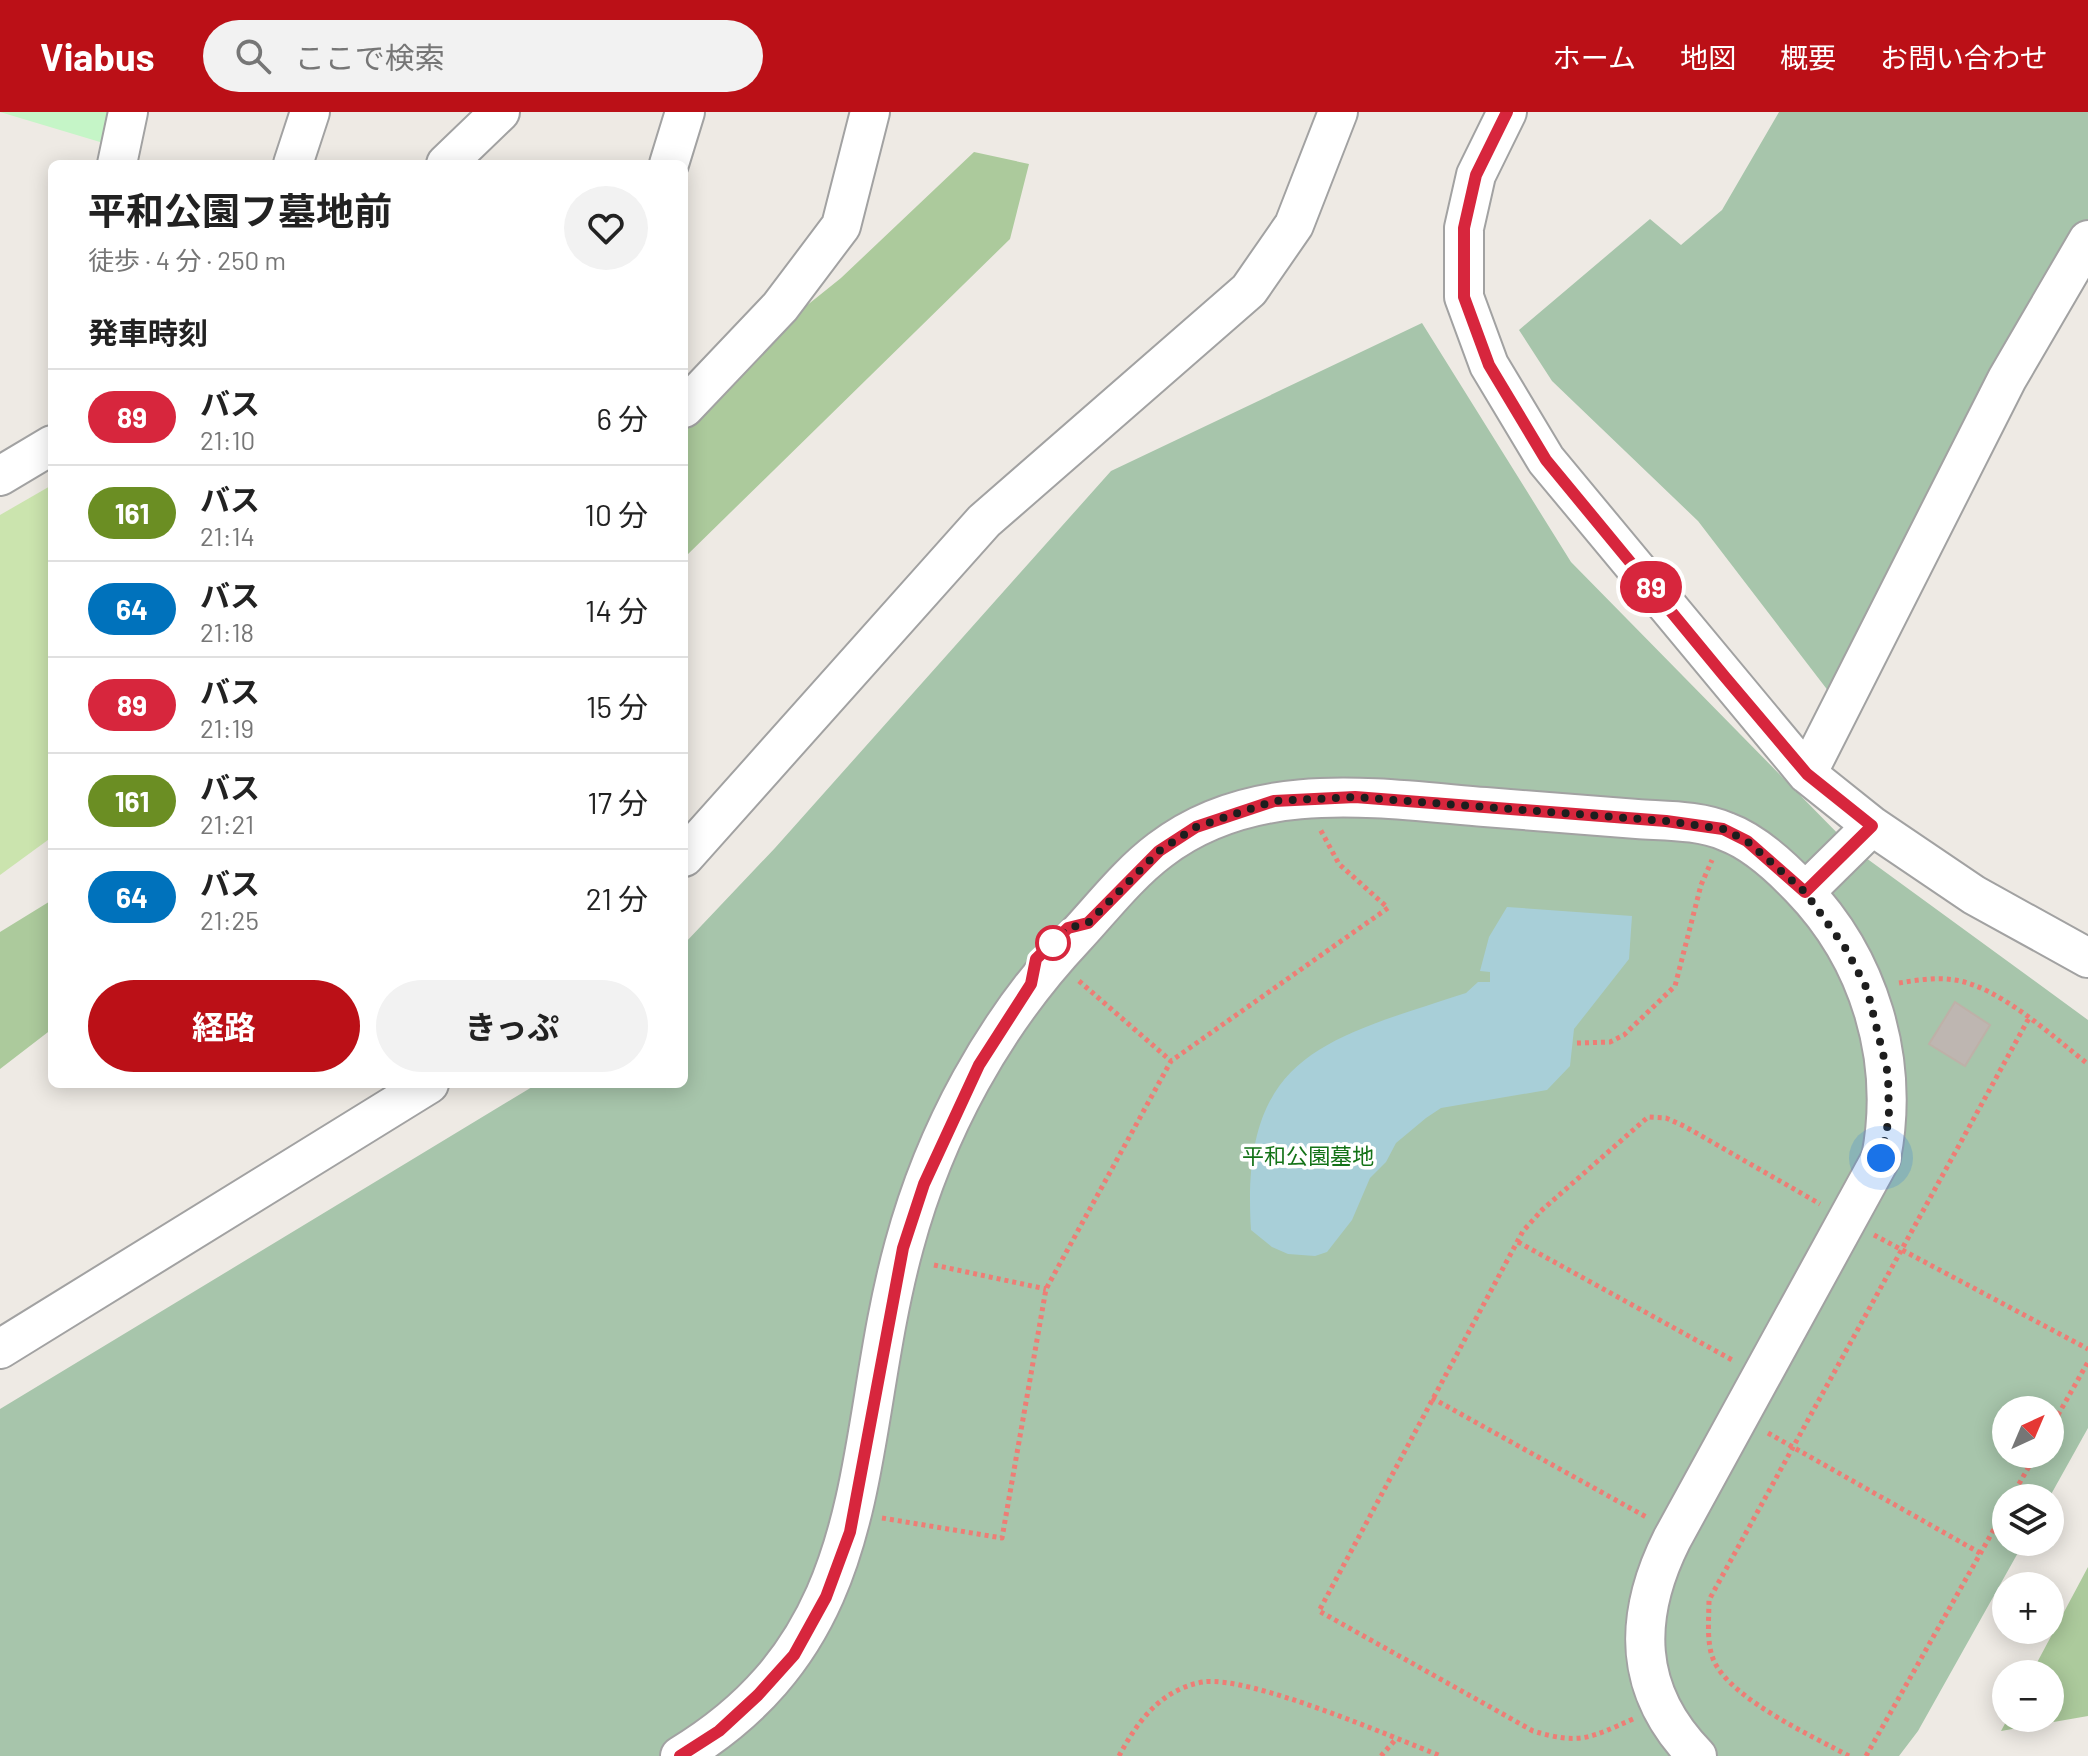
<!DOCTYPE html>
<html lang="ja">
<head>
<meta charset="utf-8">
<style>
	body { margin:0; font-family:Barlow,"Noto Sans JP",sans-serif; background:#f2f2f2; color:#222; height:100vh; display:flex; flex-direction:column; font-size:30px; white-space:nowrap }
	* { box-sizing:border-box; margin:0 }
	p { font-size:26px; color:#767676 }
	.icon { flex:none; width:44px; height:44px; fill:none; stroke:currentColor; stroke-width:2; stroke-linecap:round; stroke-linejoin:round }
	.map { position:relative; flex:1; overflow:hidden }
	.panel { position:absolute; left:48px; top:48px; width:640px; height:928px; display:flex; flex-direction:column; background:#fff; border-radius:12px; box-shadow:0 4px 20px #0003 }
	.panel>* { flex:none }
	.badge { padding:0 16px; border-radius:26px; font-size:28px; line-height:52px }
	.needle { width:52px; rotate:44deg }
	.fabs { position:absolute; left:1992px; top:1284px; display:grid; gap:16px }
	.fabs a { display:grid; place-items:center; width:72px; height:72px; border-radius:50%; background:#fff; box-shadow:0 4px 20px #0003; font-size:40px }
	.you { position:absolute; width:40px; height:40px; margin:-20px; border:6px solid #fff; border-radius:50%; background:#1a73e8; box-shadow:0 0 0 12px #1a73e833 }
	.map>.badge { position:absolute; translate:-50% -50%; box-shadow:0 0 0 4px #fff }
	h2 { padding:0 40px; font-size:30px; line-height:72px }
	.round { display:grid; place-items:center; flex:none; width:84px; height:84px; border-radius:42px; background:#f2f2f2 }
	.summary { display:flex; align-items:center; justify-content:space-between; height:136px; padding:0 40px }
	h1 { font-size:38px; font-weight:700; line-height:60px }
	.action { display:flex; gap:16px; margin-top:auto; padding:16px 40px }
	.action a { flex:1; height:92px; border-radius:48px; background:#bb1017; color:#fff; font-size:32px; font-weight:700; line-height:92px; text-align:center }
	.action a+a { background:#f2f2f2; color:#222 }
	ul { padding:0; list-style:none }
	li { display:flex; align-items:center; gap:24px; height:96px; padding:0 40px; border-top:2px solid #e0e0e0 }
	li div { flex:1 }
	li b { display:block; font-size:30px }
	li em { font-style:normal }
	li .badge { min-width:88px; font-weight:700; text-align:center }
	header { display:flex; align-items:center; gap:48px; box-sizing:border-box; height:112px; padding:0 40px; background:#bb1017; color:#fff }
	header strong { font-size:38px }
	nav { display:flex; gap:44px; margin-inline-start:auto; font-size:28px }
	.search { width:560px; height:72px; background:#f2f2f2; display:flex; align-items:center; gap:20px; box-sizing:border-box; padding:0 28px; border-radius:44px; color:#767676; font-size:30px }
	.map>svg:first-child { display:block }
	.grass { fill:#cbe4ae }
	.forest { fill:#acca9c }
	.cemetery { fill:#a7c5ab; fill-rule:evenodd }
	.park { fill:#c5f5c7 }
	.water { fill:#a8cfd8 }
	.building { fill:#beb6b1; stroke:#beb1a8; stroke-width:2 }
	.lines { fill:none; stroke-linecap:round; stroke-linejoin:round }
	.minor-casing { stroke:#a2a2a2; stroke-width:42 }
	.path { stroke:#ee7d75; stroke-width:5; stroke-dasharray:4 4; stroke-linecap:butt }
	.minor { stroke:#fff; stroke-width:38 }
	.line-casing { stroke:#fff; stroke-width:18 }
	.line { stroke:#d7263d; stroke-width:12 }
	.walk { stroke:#1e1e1e; stroke-width:8; stroke-dasharray:0 14.4 }
	.stop-dot { fill:#fff; stroke:#d7263d; stroke-width:4 }
	.labels { text-anchor:middle; dominant-baseline:central; stroke-width:7; stroke-linejoin:round; paint-order:stroke }
	.park-label { font-size:22px; fill:#147318; stroke:#fff }
</style>
</head>
<body>
<header>
<strong>Viabus</strong>
<div class="search"><svg class="icon" aria-label="search" viewBox="0 0 24 24"><circle cx="10" cy="10" r="6"/><path d="M15 15l6 6"/></svg>ここで検索</div>
<nav><a>ホーム</a><a>地図</a><a>概要</a><a>お問い合わせ</a></nav>
</header>
<div class="map">
<svg width="2088" height="1644" viewBox="0 0 2088 1644">
	<rect width="100%" height="100%" fill="#eeeae4"/>
	<path class="grass" d="M52,373V725L0,763V403Z"/>
	<path class="forest" d="M974,40L1029,52L1010,127L684,446V292L841,166Z
		M52,788V917L0,957V820Z
		M2088,1455V1604L2001,1619L2008,1606H2050V1562H2031Z"/>
	<path class="cemetery" d="M1779,0H2088V107L1829,580L1698,409L1552,269L1519,218L1650,107L1681,133L1722,98Z
		M1422,211L1571,450L1851,735L2088,908V1316L2049,1386H2006V1430H2024L1918,1619L1899,1644H0V1297L537,972H684V832L775,736L1111,359ZM2006,1298H2050V1342H2006Z"/>
	<path class="park" d="M0,0H119L110,33Z"/>
	<path class="water" d="M1507,795L1632,804L1629,847L1574,917L1570,954L1547,978L1441,996L1426,1006L1396,1031L1386,1050L1370,1066L1352,1108L1327,1140L1315,1144L1288,1142L1272,1135L1251,1118C1240,943 1322,928 1466,881L1478,870H1490V860L1480,859L1489,825Z"/>
	<path class="building" d="M1955,890L1990,913L1965,954L1929,932Z"/>
	<g class="lines">
		<g class="minor-casing">
			<path id="minor" d="M1507,0L1476,63L1464,116V185L1489,253L1546,348L1807,662L1872,714L1974,783L2088,846
				M117,52L128,0
				M293,52L310,0
				M446,52L500,0
				M669,52L685,0
				M684,296L780,195L841,114L870,0
				M0,364L52,333
				M1807,662L2007,267L2088,128
				M684,745L984,409L1249,178L1294,113L1338,0
				M1805,780L1872,714
				M0,1237L429,972
				M680,1644C883,1521 850,1332 904,1134C935,1019 994,911 1075,825C1102,796 1128,762 1160,738C1254,666 1375,686 1485,695C1535,699 1586,703 1637,707C1666,709 1700,708 1727,720C1754,730 1780,754 1800,775C1870,847 1900,948 1881,1046L1672,1427C1633,1505 1633,1579 1697,1644"/>
		</g>
		<path class="path" d="M1079,869L1171,949
			M1899,871C1917,868 1937,865 1955,868C2000,875 2053,925 2088,952
			M1577,931L1610,930L1624,923L1675,874L1701,773L1712,748
			M1874,1123L2088,1237
			M1518,1130L1734,1249
			M934,1153L1046,1177
			M1432,1286L1648,1406
			M2050,1317L2088,1250
			M1768,1321L1980,1441
			M2011,1386L2036,1342
			M882,1406L1002,1426L1046,1177L1171,949L1388,796L1339,752L1320,717
			M1633,1607C1590,1626 1580,1633 1533,1619L1319,1499L1523,1119L1542,1098L1648,1005L1666,1006L1684,1014L1820,1092
			M1119,1644C1137,1610 1161,1577 1203,1570C1249,1563 1392,1625 1441,1644
			M1381,1644L1396,1627
			M1849,1644C1812,1624 1731,1587 1714,1549C1706,1532 1709,1505 1709,1488L2029,906
			M1866,1644L2006,1396"/>
		<use href="#minor" class="minor"/>
	</g>
	<g class="lines">
		<g class="line-casing">
			<path id="line" d="M680,1644L719,1619L758,1583L794,1543L826,1485L850,1420L903,1136L924,1072L979,953L1031,872L1036,847L1068,816L1088,811L1159,739L1196,715L1274,689L1355,685L1666,709L1723,717L1747,729L1805,780L1872,714L1807,662L1725,565L1546,348L1489,253L1464,185V116L1476,63L1507,0"/>
		</g>
		<use href="#line" class="line"/>
		<path class="walk" d="M1053,831L1068,816L1088,811L1159,739L1196,715L1274,689L1355,685L1666,709L1723,717L1747,729L1805,780L1846,837L1867,877L1888,962L1889,1006L1881,1046"/>
	</g>
	<circle class="stop-dot" cx="1053" cy="831" r="16"/>
	<g class="labels">
		<g class="park-label">
			<text x="1308" y="1043">平和公園墓地</text>
		</g>
	</g>
</svg>
<div class="fabs">
<a><svg class="needle" viewBox="-14 -14 28 28"><path d="M0-13l5 13h-10z" fill="#e53935"/><path d="M0 13l5-13h-10z" fill="#767676"/></svg></a>
<a><svg class="icon" aria-label="layers" viewBox="0 0 24 24"><path d="M12 4l9 5-9 5-9-5zM3 14l9 5 9-5"/></svg></a>
<a>+</a>
<a>−</a>
</div>
<div class="you" style="left:1881px;top:1046px"></div>
<b class="badge" style="left:1651px;top:475px;background:#d7263d;color:#fff">89</b>
<section class="panel">
<div class="summary"><div><h1>平和公園フ墓地前</h1><p>徒歩 · 4 分 · 250 m</p></div><a class="round"><svg class="icon" aria-label="heart" viewBox="0 0 24 24"><path d="M12 20l-8-8c-3-5 5-10 8-4 3-6 11-1 8 4z"/></svg></a></div>
<h2>発車時刻</h2>
<ul>
<li><span class="badge" style="background:#d7263d;color:#fff">89</span><div><b>バス</b><p>21:10</p></div><em>6 分</em></li>
<li><span class="badge" style="background:#6b8e23;color:#fff">161</span><div><b>バス</b><p>21:14</p></div><em>10 分</em></li>
<li><span class="badge" style="background:#0072bc;color:#fff">64</span><div><b>バス</b><p>21:18</p></div><em>14 分</em></li>
<li><span class="badge" style="background:#d7263d;color:#fff">89</span><div><b>バス</b><p>21:19</p></div><em>15 分</em></li>
<li><span class="badge" style="background:#6b8e23;color:#fff">161</span><div><b>バス</b><p>21:21</p></div><em>17 分</em></li>
<li><span class="badge" style="background:#0072bc;color:#fff">64</span><div><b>バス</b><p>21:25</p></div><em>21 分</em></li>
</ul>
<div class="action"><a>経路</a><a>きっぷ</a></div>
</section>
</div>
</body>
</html>
